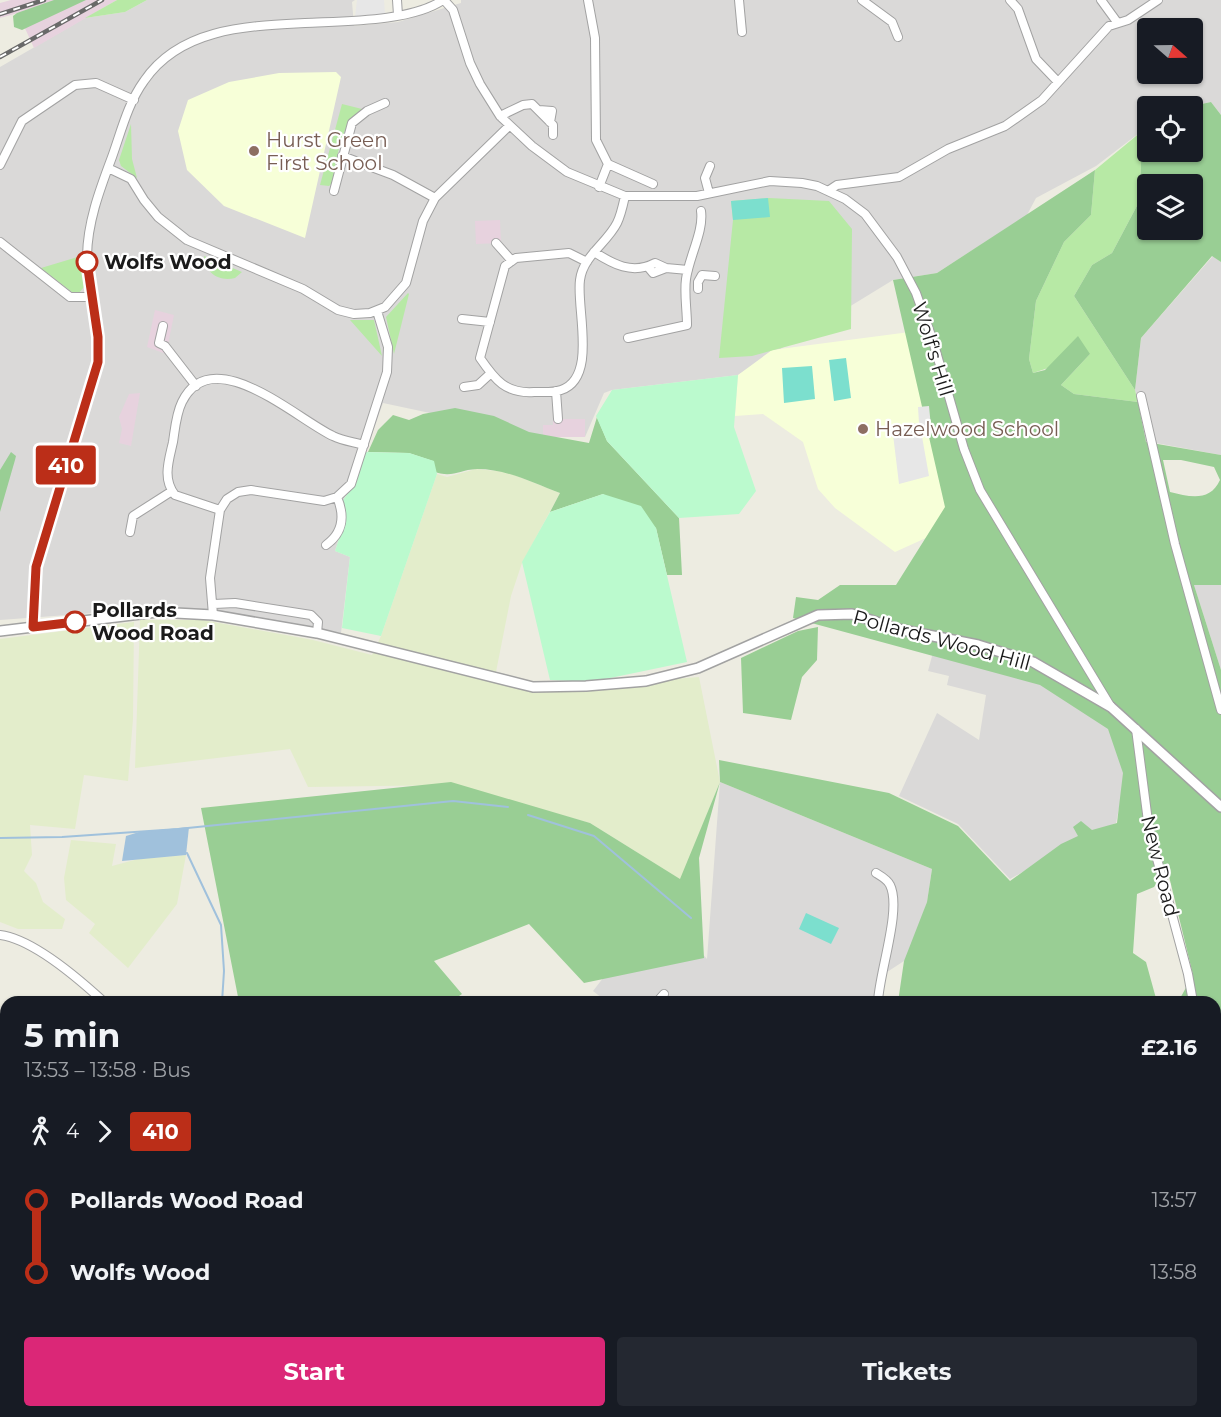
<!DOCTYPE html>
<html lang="en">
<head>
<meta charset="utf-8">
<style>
	body { margin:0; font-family:Montserrat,sans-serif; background:#242831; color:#f1f3f6; height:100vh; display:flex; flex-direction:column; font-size:22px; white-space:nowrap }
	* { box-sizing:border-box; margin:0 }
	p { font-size:20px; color:#9ea1a6 }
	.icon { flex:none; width:33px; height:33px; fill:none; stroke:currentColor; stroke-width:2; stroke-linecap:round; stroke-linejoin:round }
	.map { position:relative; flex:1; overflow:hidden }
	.details { position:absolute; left:0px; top:996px; width:1221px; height:422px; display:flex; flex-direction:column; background:#171b24; border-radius:18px 18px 0 0; box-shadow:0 2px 4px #0004 }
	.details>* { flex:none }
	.badge { padding:0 12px; border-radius:4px; font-size:21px; line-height:39px }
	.needle { width:39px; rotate:110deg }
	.buttons { position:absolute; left:1137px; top:18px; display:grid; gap:12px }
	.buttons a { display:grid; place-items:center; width:66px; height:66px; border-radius:6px; background:#171b24; box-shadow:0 2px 4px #0004; font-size:30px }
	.map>.badge { position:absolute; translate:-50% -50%; box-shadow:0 0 0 3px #fff }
	.legs { display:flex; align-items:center; gap:9px; height:66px; padding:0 24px; font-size:20px }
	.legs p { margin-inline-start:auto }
	.headline { display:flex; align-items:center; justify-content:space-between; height:102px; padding:0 24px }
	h1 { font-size:33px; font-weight:700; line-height:45px }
	.button { display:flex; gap:12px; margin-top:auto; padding:12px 24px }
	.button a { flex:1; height:69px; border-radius:6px; background:#db2777; color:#fff; font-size:24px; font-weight:700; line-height:69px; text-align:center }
	.button a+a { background:#242831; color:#f1f3f6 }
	ul { padding:0 24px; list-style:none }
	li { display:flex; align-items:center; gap:21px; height:72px; font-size:22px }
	li i { display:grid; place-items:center; width:9px; height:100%; margin:0 8px; background:currentColor }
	li i::after { content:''; width:15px; height:15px; margin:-8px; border:4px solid; border-radius:50%; background:#171b24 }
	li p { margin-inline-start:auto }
	li:first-child i { background:linear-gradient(#0000 50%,currentColor 0) }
	li:last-child i { background:linear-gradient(currentColor 50%,#0000 0) }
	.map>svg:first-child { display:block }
	.residential { fill:#dad9d8; fill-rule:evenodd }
	.industrial { fill:#e7d2de }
	.education { fill:#f7ffd8 }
	.farmland { fill:#e3edcb }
	.grass { fill:#b7e9a5 }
	.forest { fill:#99ce94; fill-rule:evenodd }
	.park { fill:#bbface }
	.pitch { fill:#7cdfce }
	.parking { fill:#e7e7e7 }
	.water { fill:#a0c1dc }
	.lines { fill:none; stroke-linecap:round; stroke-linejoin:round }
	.stream { stroke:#a0c1dc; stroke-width:2 }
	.minor-casing { stroke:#a2a2a2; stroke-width:10 }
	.tertiary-casing { stroke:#a2a2a2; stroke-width:12 }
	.secondary-casing { stroke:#4e7203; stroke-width:14 }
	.minor { stroke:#fff; stroke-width:8 }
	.tertiary { stroke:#fff; stroke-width:9 }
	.secondary { stroke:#e7fab2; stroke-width:10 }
	.rail-casing { stroke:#696969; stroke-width:4.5 }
	.rail { stroke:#fff; stroke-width:2; stroke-dasharray:7; stroke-linecap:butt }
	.line-1-casing { stroke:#fff; stroke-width:14 }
	.line-1 { stroke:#bb2e18; stroke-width:9 }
	.education-dot { fill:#8d6e63; stroke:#fff; stroke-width:2 }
	.stop-1-dot { fill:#fff; stroke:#bb2e18; stroke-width:3 }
	.labels { text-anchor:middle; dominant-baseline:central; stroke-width:4.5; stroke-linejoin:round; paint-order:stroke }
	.education-label { font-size:20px; fill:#785e54; stroke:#fff; text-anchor:start }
	.stop-label { font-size:20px; font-weight:bold; fill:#1b1b1b; stroke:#fff; text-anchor:start }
	.street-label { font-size:20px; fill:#1b1b1b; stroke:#fff }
</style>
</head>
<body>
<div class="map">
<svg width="1221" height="1417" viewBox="0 0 1221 1417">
	<rect width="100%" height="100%" fill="#edece1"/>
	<path class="residential" d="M147,0H355L352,2L354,26L398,22L461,3V0H1221V115L1211,102L1197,105L1193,114L1192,106H1148L1147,127L1096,166L1036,198L1027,215L937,273L893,280L738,375L612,390L604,393L585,437H543L383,403L354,486L345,496L343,504L346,517L335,551L350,557L341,633L228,612L148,609L0,620V67L85,18L125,12ZM1148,28H1192V74H1148Z
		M1213,256L1221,262V455L1145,441L1135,390L1141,338Z
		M1194,585H1221V670Z
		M935,645L976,650L1112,717L1129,758L1116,823L1092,833L1010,879L958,824L899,796L937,713L979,740L986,695L947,685L949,676L928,671Z
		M720,782L932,869L927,902L909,955L904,961L884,974L880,1002H607L593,991L659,906L707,959Z
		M6,1355V1412H119L120,1417H0V1358Z
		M250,1412H585L583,1417H254Z"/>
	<path class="industrial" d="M11,0H117L34,48L18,13L0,18V3Z
		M500,220L501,243L476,244L475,221Z
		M155,310L174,315L166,354L147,347Z
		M140,393L131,446L119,443L122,429L119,417L129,394Z
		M553,419H585V437H543V425H553Z"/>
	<path class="education" d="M336,72L341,77L305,238L224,206L187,170L178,131L188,100L229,82L279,73Z
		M925,330L959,523L895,552L835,508L818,489L803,442L763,414L735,416L738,375L772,350Z"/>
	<path class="farmland" d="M476,469L507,472L560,493L522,563L511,596L495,677L533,687L586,686L699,677L720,782L681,880L590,823L454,785L308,787L290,749L135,768L140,620H203L313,640L372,655L381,636L437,474L447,477Z
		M134,622L133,719L128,781L84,775L75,829L30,825L32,855L24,871L36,883L43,902L65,919L62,929H18L0,922V639Z
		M71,840L116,844L112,866L138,859L186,855L177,904L128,968L89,933L95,924L66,900L64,878Z"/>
	<path class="grass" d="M117,0H147L125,12L85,18Z
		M342,104L362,109C339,126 338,157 332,183L329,186L320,185Z
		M131,124L132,159L137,178L121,166L119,160Z
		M1147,127L1141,161L1140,200L1112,253L1092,265L1074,296L1135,390L1138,402L1074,394L1061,385L1090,354L1033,373L1029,359L1036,301L1064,242L1091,215L1095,170Z
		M769,198L829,201L852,229L851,329L752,356L719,358L733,220L731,201Z
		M81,256L84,287L78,294L73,293L41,268Z
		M204,256L242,272L235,278C219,282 205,273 204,256Z
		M408,293L409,294L394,354L386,317Z
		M350,320H374L382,356Z
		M1215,1398L1221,1400V1417H1160L1168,1412H1215Z
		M615,1412H697L701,1417H614Z"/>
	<path class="forest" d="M54,0H86L22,30L14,27L13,16L17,13Z
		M1211,102L1221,115V262L1212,256L1141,338L1135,390L1074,296L1092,265L1112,253L1140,200L1141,161L1147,127L1148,152H1192L1193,114L1197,105ZM1192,184V230H1148V184Z
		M1095,170L1091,215L1064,242L1036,301L1029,359L1033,373L1045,370L1078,336L1090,354L1061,385L1074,394L1138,402L1146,442L1221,455V585H1194L1221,670V1400L1215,1398V1002H1178L1193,975L1167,868L1154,887L1137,894L1133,953L1146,962L1157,1002H898L904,961L927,902L932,869L720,782L699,858L704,958L584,983L529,924L434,961L462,994L450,1002H239L201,808L451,782L590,823L680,879L720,782L719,760L889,793L958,826L1010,881L1061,844L1078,836L1073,827L1081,821L1092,830L1117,823L1123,773L1108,729L1040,685L793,618L796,597L818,600L840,585H896L945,507L893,280L937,273ZM1163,460H1181L1214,467L1220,480C1210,502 1190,497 1170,492Z
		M455,408L494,416L529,432L589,443L597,417L607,441L679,518L682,575H667L656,528L603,494L550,512L560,493C533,483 507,469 477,469C457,470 453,479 432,471L433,461L409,453L368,452L378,430L393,415L409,420L423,414Z
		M11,452L16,456L15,460L0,512V470Z
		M818,627L817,660L802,677L791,720L743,713L741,658L798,631Z
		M0,1192L6,1205V1356L0,1358Z
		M800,1412H1168L1160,1417H796Z"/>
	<path class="park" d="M738,375L734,427L756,491L739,514L679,518L607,441L596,416L612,390Z
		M365,452L409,453L434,461L437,474L381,636L342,628L350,557L335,551L346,517L343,500L353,486Z
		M603,494L641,506L656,528L687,662L591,682L550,680L522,562L550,512Z"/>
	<path class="pitch" d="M768,198L770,217L733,220L731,201Z
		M846,358L851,398L834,401L829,360Z
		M812,366L815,399L784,403L782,368Z
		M806,913L839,928L831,944L799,929Z"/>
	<path class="parking" d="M357,0H384L385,14L355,17Z
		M929,406L931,427L921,431L929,476L899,484L892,426L919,423L918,407Z"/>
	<path class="water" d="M189,827L186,855L122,861L126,836L139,832Z"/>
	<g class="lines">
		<path class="stream" d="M528,815L594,836L691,918
			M0,838L62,837L178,829L453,801L508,807
			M187,853L221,925L224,971L222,1002"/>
		<g class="minor-casing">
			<path id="minor" d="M397,0L398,15
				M444,0L453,10L470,63L480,84L500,116L532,146L567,172L625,196H697L770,181L802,183L817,186L845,199L865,214L897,257L916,293L933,341L964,449L980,490L1111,707
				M588,0L595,38L596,140L608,164L599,187
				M739,0L742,32
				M862,0L892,22L898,37
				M1010,0L1018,9L1036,59L1058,82
				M1101,0L1117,22
				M539,110L552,111L550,122
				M500,116L523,105L532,104L553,125V135
				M342,156L393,175L435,198
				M608,164L653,184
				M0,165L22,121L75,85L96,83L134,100
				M108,168L131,179L144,200L158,217L187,240L303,289L338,310L354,314L370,313L385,307L406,283L423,221L435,198L509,126
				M334,191L352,123L367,111L385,103
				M828,191L837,185L899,177L948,149L1005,126L1042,100L1109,26L1128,20L1158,0
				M709,193L705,178L710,166
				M0,242L70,297H91
				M496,243L512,261
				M594,252C613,264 632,275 655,263L666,268L688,270
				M587,262L569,253L516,258L505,266L480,358C495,380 506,394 534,392C542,392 553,393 561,390C598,378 576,308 580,280C583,256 607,243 617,223C621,215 623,205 625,196
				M648,267L653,273L666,268
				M698,289V282L702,275L715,276
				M462,319L490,322
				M163,326L159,343L165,346L196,386
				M628,338L687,325C687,310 684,293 686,279C689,257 704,231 701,211
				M464,387L478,385L490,374
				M556,391L558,419
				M1141,396L1175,544L1221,710
				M220,510L175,495C162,479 169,460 173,442C175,429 176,414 182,402C212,340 298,420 333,436C343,441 354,442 364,445
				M130,532L133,516L172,491
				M326,545C343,533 345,516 337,497
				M214,604L235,603L311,615L318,622L317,633
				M213,615L210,578L220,510L227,499L238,492L251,490L324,501L337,497L351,484L387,372L388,347L377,311
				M33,628L36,567L98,362C101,327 87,293 87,258C87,223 100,189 112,157C121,132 128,103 144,81C180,28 247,26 305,23C343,21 411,22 443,0
				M1136,729L1149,829L1188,974L1193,1002
				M876,873C881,876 888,880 890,885C902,909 879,973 878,1002
				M0,935C33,939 79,979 104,1002
				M657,1002L664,994
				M1215,1117L1221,1132
				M121,1412V1417
				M930,1412L940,1417
				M316,1417L325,1412
				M592,1417L593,1412"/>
		</g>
		<g class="tertiary-casing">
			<path id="tertiary" d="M0,631L157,612L213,615L317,633L533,687L586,686L646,681L698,668L818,615L852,614L898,629L978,645L1033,662L1111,707L1221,807"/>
		</g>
		<g class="secondary-casing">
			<path id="secondary" d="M1215,1371L1221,1368
				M1113,1417L1125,1412"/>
		</g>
		<use href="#minor" class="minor"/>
		<use href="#tertiary" class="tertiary"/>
		<use href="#secondary" class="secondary"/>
		<g class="rail-casing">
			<path id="rail" d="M0,14L44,0
				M0,57L102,0"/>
		</g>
		<use href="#rail" class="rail"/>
	</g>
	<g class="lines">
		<g class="line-1-casing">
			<path id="line-1" d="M75,622L33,627L36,567L98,362V337L87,262"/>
		</g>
		<use href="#line-1" class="line-1"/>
	</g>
	<g class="education-dot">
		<circle cx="254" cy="151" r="6"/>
		<circle cx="863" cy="429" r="6"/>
	</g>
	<g class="stop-1-dot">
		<circle cx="87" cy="262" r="10"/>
		<circle cx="75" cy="622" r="10"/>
	</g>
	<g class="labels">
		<g class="education-label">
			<text x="266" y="140">Hurst Green<tspan x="266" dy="23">First School</tspan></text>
			<text x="875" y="429">Hazelwood School</text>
		</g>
		<g class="stop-label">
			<text x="104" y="262">Wolfs Wood</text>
			<text x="92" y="610">Pollards<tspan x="92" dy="23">Wood Road</tspan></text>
		</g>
		<g class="street-label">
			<text transform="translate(933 349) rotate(73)">Wolf's Hill</text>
			<text transform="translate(942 640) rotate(15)">Pollards Wood Hill</text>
			<text transform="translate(1160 866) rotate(76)">New Road</text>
		</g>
	</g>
</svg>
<div class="buttons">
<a><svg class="needle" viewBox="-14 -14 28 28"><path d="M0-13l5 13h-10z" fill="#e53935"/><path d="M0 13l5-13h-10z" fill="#9ea1a6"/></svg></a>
<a><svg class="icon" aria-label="locate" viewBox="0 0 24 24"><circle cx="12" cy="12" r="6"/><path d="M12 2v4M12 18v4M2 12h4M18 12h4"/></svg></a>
<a><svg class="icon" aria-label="layers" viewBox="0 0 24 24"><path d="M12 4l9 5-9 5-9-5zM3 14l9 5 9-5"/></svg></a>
</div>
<b class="badge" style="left:66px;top:465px;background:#bb2e18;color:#fff">410</b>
<section class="details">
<div class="headline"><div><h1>5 min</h1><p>13:53 – 13:58 · Bus</p></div><b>£2.16</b></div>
<div class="legs"><svg class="icon" aria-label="walk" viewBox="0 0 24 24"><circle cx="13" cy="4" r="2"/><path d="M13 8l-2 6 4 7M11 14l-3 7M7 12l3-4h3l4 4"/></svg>4<svg class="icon" aria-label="forward" viewBox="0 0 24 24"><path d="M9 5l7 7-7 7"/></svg><b class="badge" style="background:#bb2e18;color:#fff">410</b></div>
<ul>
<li><i style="color:#bb2e18"></i><b>Pollards Wood Road</b><p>13:57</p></li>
<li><i style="color:#bb2e18"></i><b>Wolfs Wood</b><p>13:58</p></li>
</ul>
<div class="button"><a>Start</a><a>Tickets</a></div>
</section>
</div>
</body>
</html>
